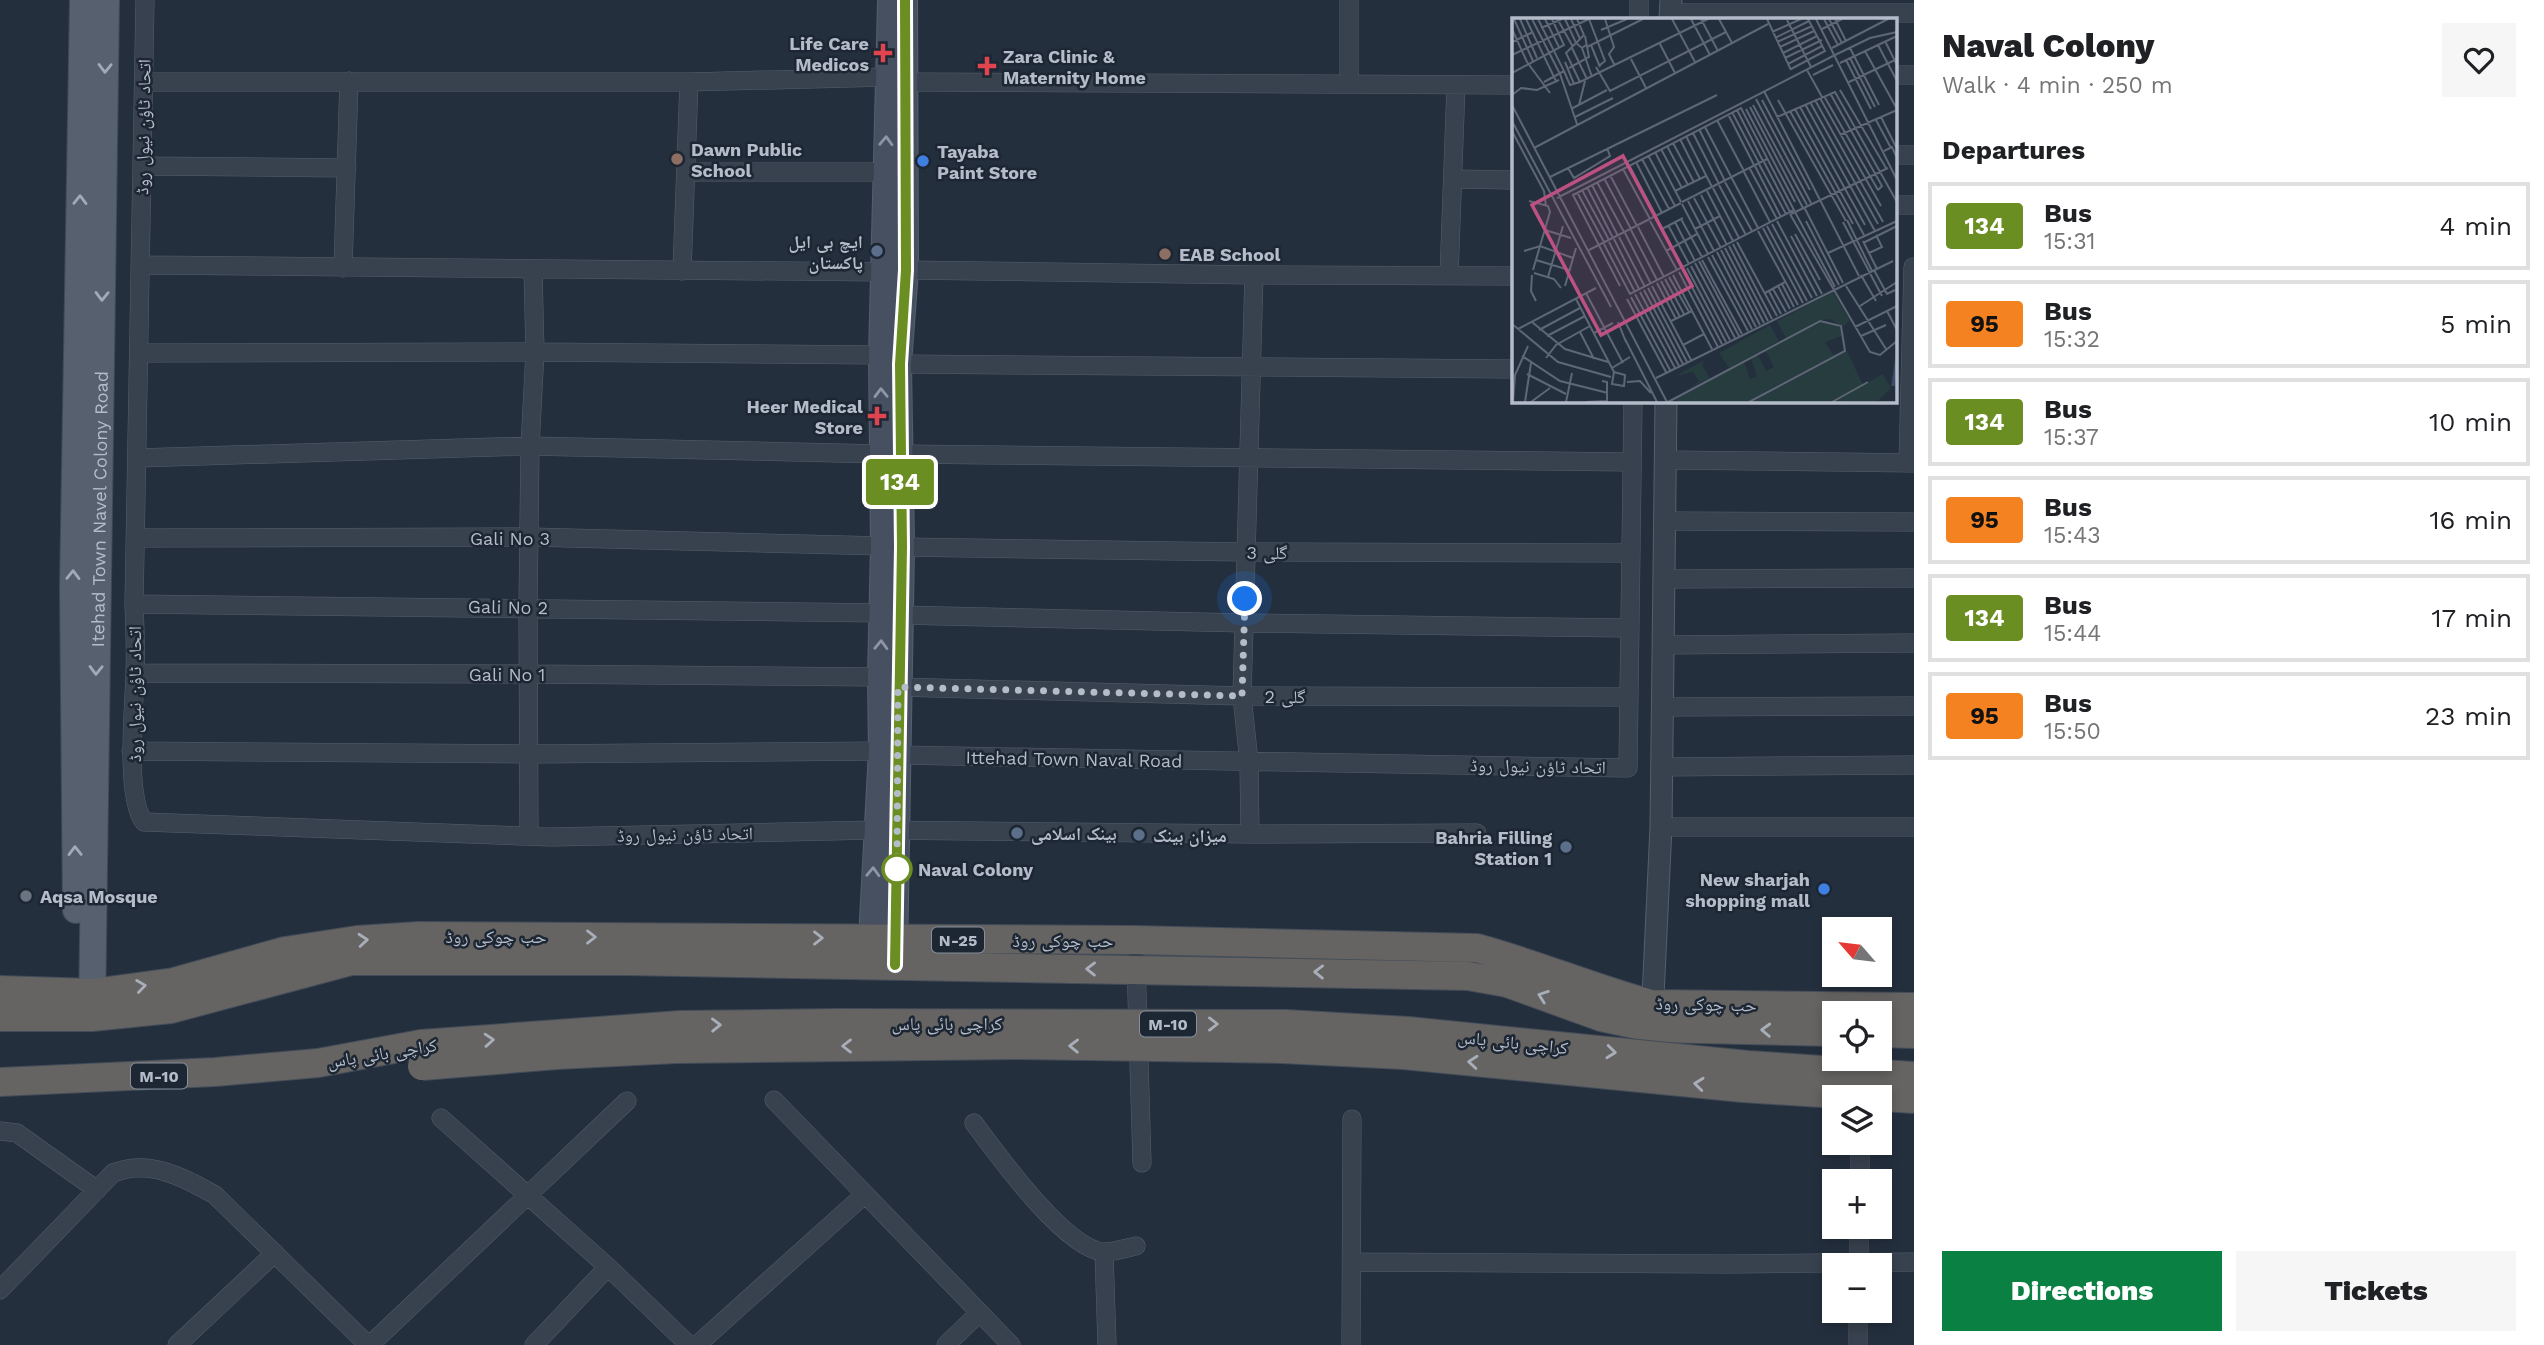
<!DOCTYPE html>
<html lang="en">
<head>
<meta charset="utf-8">
<style>
	body { margin:0; font-family:"Work Sans","Noto Naskh Arabic",sans-serif; background:#f6f6f6; color:#202124; height:100vh; display:flex; flex-direction:column; font-size:26px; white-space:nowrap }
	* { box-sizing:border-box; margin:0 }
	p { font-size:23px; color:#757577 }
	.icon { flex:none; width:38px; height:38px; fill:none; stroke:currentColor; stroke-width:2; stroke-linecap:round; stroke-linejoin:round }
	.map { position:relative; flex:1; overflow:hidden }
	.details { display:flex; flex-direction:column; background:#fff; width:630px }
	.details>* { flex:none }
	.badge { padding:0 14px; border-radius:5px; font-size:24px; line-height:46px }
	.needle { width:46px; rotate:298deg }
	.buttons { position:absolute; left:1822px; top:917px; display:grid; gap:14px }
	.buttons a { display:grid; place-items:center; width:70px; height:70px; border-radius:0px; background:#fff; box-shadow:0 4px 10px #0003; font-size:35px }
	.you { position:absolute; width:35px; height:35px; margin:-18px; border:5px solid #fff; border-radius:50%; background:#1a73e8; box-shadow:0 0 0 10px #1a73e833 }
	.map>.badge { position:absolute; translate:-50% -50%; box-shadow:0 0 0 4px #fff }
	h2 { padding:0 28px; font-size:26px; line-height:63px }
	.round { display:grid; place-items:center; flex:none; width:74px; height:74px; border-radius:0px; background:#f6f6f6 }
	.overview { display:flex; align-items:center; justify-content:space-between; height:119px; padding:0 28px }
	h1 { font-size:33px; font-weight:800; line-height:52px }
	.button { display:flex; gap:14px; margin-top:auto; padding:14px 28px }
	.button a { flex:1; height:80px; border-radius:0px; background:#0b8043; color:#fff; font-size:28px; font-weight:800; line-height:80px; text-align:center }
	.button a+a { background:#f6f6f6; color:#202124 }
	ul { padding:0; list-style:none }
	li { display:flex; align-items:center; gap:21px; height:88px; margin:0 14px 10px; padding:0 14px; border:4px solid #e0e0e0; border-radius:0px }
	li div { flex:1 }
	li b { display:block; font-size:26px }
	li em { font-style:normal }
	li .badge { min-width:77px; font-weight:700; text-align:center }
	main { display:flex; flex:1; min-height:0 }
	.map>svg:first-child { display:block }
	.lines { fill:none; stroke-linecap:round; stroke-linejoin:round }
	.minor-casing { stroke:#565f6c; stroke-width:19 }
	.tertiary-casing { stroke:#565f6c; stroke-width:23 }
	.secondary-casing { stroke:#565f6c; stroke-width:26 }
	.primary-casing { stroke:#414a57; stroke-width:28 }
	.trunk-casing { stroke:#434c59; stroke-width:30 }
	.minor { stroke:#38414e; stroke-width:18 }
	.tertiary { stroke:#38414e; stroke-width:21 }
	.secondary { stroke:#465061; stroke-width:24 }
	.primary { stroke:#56606e; stroke-width:26 }
	.trunk { stroke:#656462; stroke-width:28 }
	.trunk-bridge-casing { stroke:#434c59; stroke-width:30; stroke-linecap:butt }
	.trunk-bridge { stroke:#656462; stroke-width:28 }
	.oneway { stroke:#a1aab7 }
	.oneway2 { stroke:#8e96a5 }
	.oneway3 { stroke:#a8afba }
	.line-casing { stroke:#fff; stroke-width:16 }
	.line { stroke:#6b8e23; stroke-width:10 }
	.walk { stroke:#b4bcc9; stroke-width:7; stroke-dasharray:0 12.6 }
	.health-dot { fill:#e0444e; stroke:#1d2633; stroke-width:2.5 }
	.education-dot { fill:#8d6e63; stroke:#1d2633; stroke-width:2.5 }
	.shop-dot { fill:#3f7fe0; stroke:#1d2633; stroke-width:2.5 }
	.service-dot { fill:#5c6f8a; stroke:#1d2633; stroke-width:2.5 }
	.stop-dot { fill:#fff; stroke:#6b8e23; stroke-width:3.5 }
	.worship-dot { fill:#6b7280; stroke:#1d2633; stroke-width:2.5 }
	.labels { text-anchor:middle; dominant-baseline:central; stroke-width:5; stroke-linejoin:round; paint-order:stroke }
	.shield { fill:#1d2633; stroke:#878f9c; stroke-width:2 }
	.shield-label { font-size:16px; font-weight:bold; fill:#b4bcc9 }
	.poi-label { font-size:18px; font-weight:bold; fill:#b4bcc9; stroke:#1d2633; text-anchor:start }
	.street-label { font-size:18px; fill:#b4bcc9; stroke:#1d2633 }
	.stop-label { font-size:18px; font-weight:bold; fill:#b4bcc9; stroke:#1d2633; text-anchor:start }
	.inset-river { fill:none; stroke:#394c67; stroke-width:3.5 }
	.inset-road { fill:none; stroke:#5e6776; stroke-width:2 }
	.view { fill:#bd5182; fill-opacity:0.15; stroke:#bd5182; stroke-width:3.5 }
	.inset-edge { fill:none; stroke:#b4bcc9; stroke-width:3.5 }
</style>
</head>
<body>
<main>
<div class="map">
<svg width="1914" height="1345" viewBox="0 0 1914 1345">
	<rect width="100%" height="100%" fill="#242f3e"/>
	<g class="lines">
		<g class="minor-casing">
			<path id="minor" d="M145,0L134,604C135,628 136,652 135,675C134,708 125,797 144,822L552,837L875,830L1250,834L1477,833
				M1349,0V84
				M1670,13H1914
				M1639,19V0
				M1895,75H1914
				M144,82H689L888,77
				M907,82L1513,85
				M1895,155H1914
				M142,166L347,168
				M686,172H885
				M1453,179L1513,180
				M1895,205H1914
				M141,265L883,272
				M343,268L349,81
				M906,270L1254,275L1513,276
				M682,271L689,82
				M1449,276L1456,85
				M139,353L535,352L881,355
				M899,364L1513,369
				M899,454L1632,462
				M137,458L530,446L882,454
				M1667,460L1914,463
				M1908,463L1913,267
				M1666,521L1914,522
				M135,538L530,537L883,546
				M902,547L1246,552L1631,553
				M1665,579L1914,578
				M134,604L882,613
				M899,615L1244,623L1630,628
				M1664,645L1914,643
				M135,673L530,674L880,677
				M898,687L1242,696L1629,697
				M1663,707L1914,706
				M131,751L530,754L881,751
				M898,755L1628,768L1633,401
				M1662,767L1914,765
				M1661,827H1914
				M1250,834L1249,762L1242,696L1254,275
				M529,836L528,607L530,446L535,352L533,270
				M1136,961L1142,1163
				M774,1100L1011,1345
				M441,1118L608,1267L689,1345
				M974,1123C997,1154 1065,1249 1104,1252C1114,1252 1126,1248 1136,1246
				M0,1131L17,1133L97,1190
				M1860,1181V1143
				M1104,1252L1107,1345
				M1353,1262L1728,1264L1914,1262
				M1859,1265V1227
				M0,1290L113,1173C120,1171 128,1168 135,1168C163,1166 192,1182 215,1195L368,1345
				M177,1345L275,1253
				M370,1345L627,1101
				M534,1345L608,1267
				M697,1345L864,1195
				M946,1345L979,1313
				M1351,1345L1352,1119
				M1858,1345V1311"/>
		</g>
		<g class="tertiary-casing">
			<path id="tertiary" d="M1670,19L1671,0
				M1652,1018L1661,827L1666,401"/>
		</g>
		<g class="secondary-casing">
			<path id="secondary" d="M870,957L881,751L880,677L883,546L881,355L890,3
				M895,958L902,547L899,364L906,270L905,0"/>
		</g>
		<g class="primary-casing">
			<g id="primary">
				<path d="M76,910L73,588L83,0"/>
				<path id="s1" d="M92,1013L106,0"/>
			</g>
		</g>
		<g class="trunk-casing">
			<path id="trunk" d="M0,990L93,993L174,982L285,951L357,940L419,936L1135,940L1477,948C1536,964 1592,988 1651,1004L1914,1007
				M0,1017H92L171,1009L351,961H626L1468,976L1507,983L1601,1017L1652,1028L1834,1032
				M1880,1033L1914,1034
				M0,1082L215,1072L318,1063L421,1044"/>
		</g>
		<use href="#minor" class="minor"/>
		<use href="#tertiary" class="tertiary"/>
		<use href="#secondary" class="secondary"/>
		<use href="#primary" class="primary"/>
		<use href="#trunk" class="trunk"/>
		<g class="trunk-bridge-casing">
			<path id="trunk-bridge" d="M421,1044L680,1025L837,1023L1286,1024L1408,1031L1748,1065L1914,1076
				M422,1066L557,1055L676,1049L1018,1045L1282,1049L1403,1055L1743,1088L1914,1099"/>
		</g>
		<use href="#trunk-bridge" class="trunk-bridge"/>
	</g>
	<defs><path id="oneway-chevron" d="M-2-3.5L2.5 0L-2 3.5" fill="none" stroke-width="1.6" stroke-linecap="round" stroke-linejoin="round" transform="scale(1.75)"/></defs>
	<g class="oneway">
		<use href="#oneway-chevron" transform="translate(105 68) rotate(91)"/>
		<use href="#oneway-chevron" transform="translate(80 200) rotate(-89)"/>
		<use href="#oneway-chevron" transform="translate(102 296) rotate(91)"/>
		<use href="#oneway-chevron" transform="translate(73 575) rotate(-89)"/>
		<use href="#oneway-chevron" transform="translate(96 670) rotate(91)"/>
		<use href="#oneway-chevron" transform="translate(75 851) rotate(-91)"/>
	</g>
	<g class="oneway2">
		<use href="#oneway-chevron" transform="translate(886 141) rotate(-88)"/>
		<use href="#oneway-chevron" transform="translate(881 393) rotate(-91)"/>
		<use href="#oneway-chevron" transform="translate(881 645) rotate(-88)"/>
		<use href="#oneway-chevron" transform="translate(873 872) rotate(-88)"/>
	</g>
	<g class="oneway3">
		<use href="#oneway-chevron" transform="translate(591 937)"/>
		<use href="#oneway-chevron" transform="translate(818 938)"/>
		<use href="#oneway-chevron" transform="translate(363 940) rotate(-5)"/>
		<use href="#oneway-chevron" transform="translate(1091 969) rotate(-179)"/>
		<use href="#oneway-chevron" transform="translate(1319 972) rotate(-179)"/>
		<use href="#oneway-chevron" transform="translate(141 986) rotate(-8)"/>
		<use href="#oneway-chevron" transform="translate(1543 996) rotate(-160)"/>
		<use href="#oneway-chevron" transform="translate(1213 1024)"/>
		<use href="#oneway-chevron" transform="translate(716 1025) rotate(-1)"/>
		<use href="#oneway-chevron" transform="translate(1766 1030) rotate(-178)"/>
		<use href="#oneway-chevron" transform="translate(489 1040) rotate(-4)"/>
		<use href="#oneway-chevron" transform="translate(847 1046) rotate(180)"/>
		<use href="#oneway-chevron" transform="translate(1074 1046) rotate(-179)"/>
		<use href="#oneway-chevron" transform="translate(1611 1052) rotate(6)"/>
		<use href="#oneway-chevron" transform="translate(1473 1062) rotate(-175)"/>
		<use href="#oneway-chevron" transform="translate(1699 1084) rotate(-174)"/>
	</g>
	<g class="lines">
		<g class="line-casing">
			<path id="line" d="M895,965L902,547L900,364L906,270L905,0"/>
		</g>
		<use href="#line" class="line"/>
		<path class="walk" d="M897,869L898,687L1242,696L1245,599"/>
	</g>
	<g class="health-dot">
		<path d="M879.5 42.5h7v7h7v7h-7v7h-7v-7h-7v-7h7z"/>
		<path d="M983.5 55.5h7v7h7v7h-7v7h-7v-7h-7v-7h7z"/>
		<path d="M873.5 405.5h7v7h7v7h-7v7h-7v-7h-7v-7h7z"/>
	</g>
	<g class="education-dot">
		<circle cx="677" cy="159" r="7"/>
		<circle cx="1165" cy="254" r="7"/>
	</g>
	<g class="shop-dot">
		<circle cx="923" cy="161" r="7"/>
		<circle cx="1824" cy="889" r="7"/>
	</g>
	<g class="service-dot">
		<circle cx="877" cy="251" r="7"/>
		<circle cx="1017" cy="833" r="7"/>
		<circle cx="1139" cy="835" r="7"/>
		<circle cx="1566" cy="847" r="7"/>
	</g>
	<circle class="stop-dot" cx="897" cy="869" r="14"/>
	<circle class="worship-dot" cx="26" cy="896" r="7"/>
	<g class="labels">
		<g class="shield">
			<rect x="932" y="927.5" width="52" height="25" rx="5"/>
			<rect x="1140" y="1011.5" width="56" height="25" rx="5"/>
			<rect x="131" y="1063.5" width="56" height="25" rx="5"/>
		</g>
		<g class="shield-label">
			<text x="958" y="940">N-25</text>
			<text x="1168" y="1024">M-10</text>
			<text x="159" y="1076">M-10</text>
		</g>
		<g class="poi-label">
			<text x="869" y="43" text-anchor="end">Life Care<tspan x="869" dy="21">Medicos</tspan></text>
			<text x="1003" y="56">Zara Clinic &amp;<tspan x="1003" dy="21">Maternity Home</tspan></text>
			<text x="691" y="149">Dawn Public<tspan x="691" dy="21">School</tspan></text>
			<text x="937" y="151">Tayaba<tspan x="937" dy="21">Paint Store</tspan></text>
			<text x="863" y="241" text-anchor="end">ایچ بی ایل<tspan x="863" dy="21">پاکستان</tspan></text>
			<text x="1179" y="254">EAB School</text>
			<text x="863" y="406" text-anchor="end">Heer Medical<tspan x="863" dy="21">Store</tspan></text>
			<text x="1031" y="833">بینک اسلامی</text>
			<text x="1153" y="835">میزان بینک</text>
			<text x="1552" y="837" text-anchor="end">Bahria Filling<tspan x="1552" dy="21">Station 1</tspan></text>
			<text x="1810" y="879" text-anchor="end">New sharjah<tspan x="1810" dy="21">shopping mall</tspan></text>
			<text x="40" y="896">Aqsa Mosque</text>
		</g>
		<g class="street-label">
			<text transform="translate(143 127) rotate(-89)">اتحاد ٹاؤن نیول روڈ</text>
			<text stroke="none"><textPath href="#s1" startOffset="504">Itehad Town Navel Colony Road</textPath></text>
			<text x="510" y="538">Gali No 3</text>
			<text x="1267" y="552">گلی 3</text>
			<text transform="translate(508 607) rotate(1)">Gali No 2</text>
			<text x="507" y="674">Gali No 1</text>
			<text transform="translate(134 694) rotate(-90)">اتحاد ٹاؤن نیول روڈ</text>
			<text x="1285" y="696">گلی 2</text>
			<text transform="translate(1074 759) rotate(1)">Ittehad Town Naval Road</text>
			<text transform="translate(1538 766) rotate(1)">اتحاد ٹاؤن نیول روڈ</text>
			<text transform="translate(685 834) rotate(-1)">اتحاد ٹاؤن نیول روڈ</text>
			<text x="496" y="936">حب چوکی روڈ</text>
			<text x="1063" y="940">حب چوکی روڈ</text>
			<text transform="translate(1706 1004) rotate(1)">حب چوکی روڈ</text>
			<text x="947" y="1023">کراچی بائی پاس</text>
			<text transform="translate(1513 1042) rotate(6)">کراچی بائی پاس</text>
			<text transform="translate(382 1053) rotate(-9)">کراچی بائی پاس</text>
		</g>
		<g class="stop-label">
			<text x="918" y="869">Naval Colony</text>
		</g>
	</g>
	<g transform="translate(1512 18)">
		<rect width="385" height="385" fill="#242f3e"/>
		<path d="M321,274L338,303L330,309L318,301L307,302L274,320L265,303ZM308,304L326,307L332,317L313,324L322,338L235,384H166L164,381L232,344L238,361L245,358L239,341L246,337L254,353L262,349L254,333ZM258,307L267,323L217,350L207,335ZM335,333L351,367L317,384H240ZM193,342L190,347L198,360L179,369L187,363L181,354L163,358ZM371,356L379,370L366,383L322,384Z" fill="#263c3f"/>
		<path class="inset-river" d="M381,368L385,340"/>
		<path class="inset-road" d="M2,1L21,43M8,1L25,40M14,1L44,63M20,1L48,56L65,106M26,1L52,53L32,64M33,1L47,29M53,1L64,25L70,30L74,27M59,1L68,21M65,1L72,17L54,35L68,64M77,1L93,43L88,47M93,1L102,29L97,36L103,48M160,1L183,44M179,1L198,37M189,1L206,33M207,1L220,25M255,1L279,52M304,1L385,162M312,1L326,27M317,1L330,25M323,1L334,23M46,2L61,29M275,2L299,49M29,10L50,1M0,11L15,44L38,75M310,11L330,1M89,12L115,1M260,14L289,1M263,20L297,3M373,23L385,47M0,24L21,14M265,24L300,8M148,26L163,55M79,27L88,49M366,27L385,63M75,29L131,1M268,29L302,13M60,30L75,61M70,30L80,59M320,30L376,1M338,30L367,87M353,33L385,91M271,35L305,18M0,37L77,1M273,40L310,22M338,40L363,89M119,41L134,70M334,42L359,91M53,44L62,66M328,45L385,18M276,46L310,28M84,49L98,73L214,14M57,50L77,39L73,18M279,51L313,33L296,1M295,52L310,79M52,53L58,67L68,64L196,1M0,55L52,27L40,1M301,57L321,47M337,64L385,41M328,72L374,150M252,73L347,258M318,75L370,168L366,172M0,77L9,70L25,72L47,62M312,78L366,172M308,80L369,188M244,81L299,185M250,82L298,172M266,82L334,203M303,82L371,204M298,84L366,206M293,86L363,213M0,87L155,384M67,87L73,63M241,87L295,187M238,89L291,190M288,89L353,207M59,91L95,72M234,91L283,184M283,91L352,217M225,92L251,143M278,93L341,206M220,94L247,145M216,96L242,147M63,99L101,80M265,99L323,74L385,184M369,99L385,131M205,102L232,153M364,102L379,130M0,103L99,289M193,109L246,210M187,111L213,163M0,113L32,173L34,188M181,115L207,166M328,117L385,92M174,118L200,169M168,121L188,161M161,125L182,164M155,128L176,167M22,130L256,6M149,131L170,170M372,133L380,129L385,140M143,134L169,184M136,137L163,188M130,141L157,191M124,144L150,195M252,144L278,194M247,146L274,196M117,147L144,198M243,148L269,199M56,150L62,160L98,138L95,130M111,151L138,201M238,151L265,201M232,154L258,204M98,157L125,208M38,159L205,77M92,160L119,211M85,164L112,214M213,164L240,213M80,167L106,218M207,167L234,217M75,169L101,220M201,170L227,220M70,172L97,222M163,173L194,158M195,173L221,223M65,174L92,224M189,177L215,227M45,180L321,38L358,20L385,14M182,180L209,230M17,183L36,188L38,194L21,252M176,183L202,233M170,184L255,141M170,186L196,236M292,189L331,265M283,194L323,269M278,196L358,334L368,337L385,323M279,196L376,150M144,199L170,249M169,201L190,239M335,202L360,253M138,203L165,252M265,203L305,278M294,203L327,267M163,204L183,243M331,204L370,278M260,206L300,280M156,207L177,246M255,208L295,283M126,209L152,259M251,210L291,285M150,211L171,200M183,211L208,198M33,212L59,220M119,212L145,262M246,213L286,287M113,215L139,266M283,216L308,262M279,218L310,276M107,219L133,269M102,221L127,271M351,223L365,251M97,224L123,274M225,224L265,298M351,225L385,208M92,226L118,276L282,192L229,90L61,177L108,268M221,226L260,301M217,228L256,303M213,230L252,305M77,232L169,185M209,232L248,307M12,233L28,228L61,240M154,233L185,216M205,234L244,309M316,235L385,203M357,235L370,229L364,217M200,237L240,311M196,239L236,313M24,242L57,252M190,242L230,316M187,243L227,318M183,245L223,320M179,248L218,322M175,250L214,324M171,252L210,326M362,252L375,276L383,272M167,254L206,329M22,255L42,261L49,270M20,257L19,273L24,283M161,257L200,331M349,257L364,283M36,259L51,208M157,259L177,294M153,261L172,296M149,263L168,299M145,265L164,301M270,266L282,289M53,268L64,230M140,268L179,342M266,268L278,291M334,268L374,331M136,270L175,344M261,271L274,294M132,272L171,346M257,273L269,296M128,274L167,348M74,275L111,345M253,275L273,264M123,276L163,350M119,279L158,352M64,281L102,354L100,366L112,368L113,357L102,354M115,281L154,354M348,288L385,264M375,293L385,312M159,303L180,293M20,304L53,331L96,344M106,304L114,324M0,306L46,344L99,359M343,309L385,288M6,311L84,270M27,312L68,290M68,314L82,341M82,315L101,305M35,318L73,298M349,318L374,307M113,321L145,384M171,327L192,316M10,338L48,363L96,375M34,340L44,327L78,308M100,350L118,339M15,356L54,376M144,360L381,243M115,364L128,363L139,375M1,384L3,357L16,328M13,384L19,345M19,384L38,370M54,384L60,355M74,384L95,383V364L90,363M156,384L308,303L329,308L333,333L237,384M320,384L356,364"/>
		<path class="view" d="M111,138L180,268L89,317L20,187Z"/>
		<rect width="385" height="385" class="inset-edge"/>
	</g>
</svg>
<div class="buttons">
<a><svg class="needle" viewBox="-14 -14 28 28"><path d="M0-13l5 13h-10z" fill="#e53935"/><path d="M0 13l5-13h-10z" fill="#757577"/></svg></a>
<a><svg class="icon" aria-label="locate" viewBox="0 0 24 24"><circle cx="12" cy="12" r="6"/><path d="M12 2v4M12 18v4M2 12h4M18 12h4"/></svg></a>
<a><svg class="icon" aria-label="layers" viewBox="0 0 24 24"><path d="M12 4l9 5-9 5-9-5zM3 14l9 5 9-5"/></svg></a>
<a>+</a>
<a>−</a>
</div>
<div class="you" style="left:1245px;top:599px"></div>
<b class="badge" style="left:900px;top:482px;background:#6b8e23;color:#fff">134</b>
</div>
<section class="details">
<div class="overview"><div><h1>Naval Colony</h1><p>Walk · 4 min · 250 m</p></div><a class="round"><svg class="icon" aria-label="heart" viewBox="0 0 24 24"><path d="M12 20l-8-8c-3-5 5-10 8-4 3-6 11-1 8 4z"/></svg></a></div>
<h2>Departures</h2>
<ul>
<li><span class="badge" style="background:#6b8e23;color:#fff">134</span><div><b>Bus</b><p>15:31</p></div><em>4 min</em></li>
<li><span class="badge" style="background:#f58220;color:#111">95</span><div><b>Bus</b><p>15:32</p></div><em>5 min</em></li>
<li><span class="badge" style="background:#6b8e23;color:#fff">134</span><div><b>Bus</b><p>15:37</p></div><em>10 min</em></li>
<li><span class="badge" style="background:#f58220;color:#111">95</span><div><b>Bus</b><p>15:43</p></div><em>16 min</em></li>
<li><span class="badge" style="background:#6b8e23;color:#fff">134</span><div><b>Bus</b><p>15:44</p></div><em>17 min</em></li>
<li><span class="badge" style="background:#f58220;color:#111">95</span><div><b>Bus</b><p>15:50</p></div><em>23 min</em></li>
</ul>
<div class="button"><a>Directions</a><a>Tickets</a></div>
</section>
</main>
</body>
</html>
